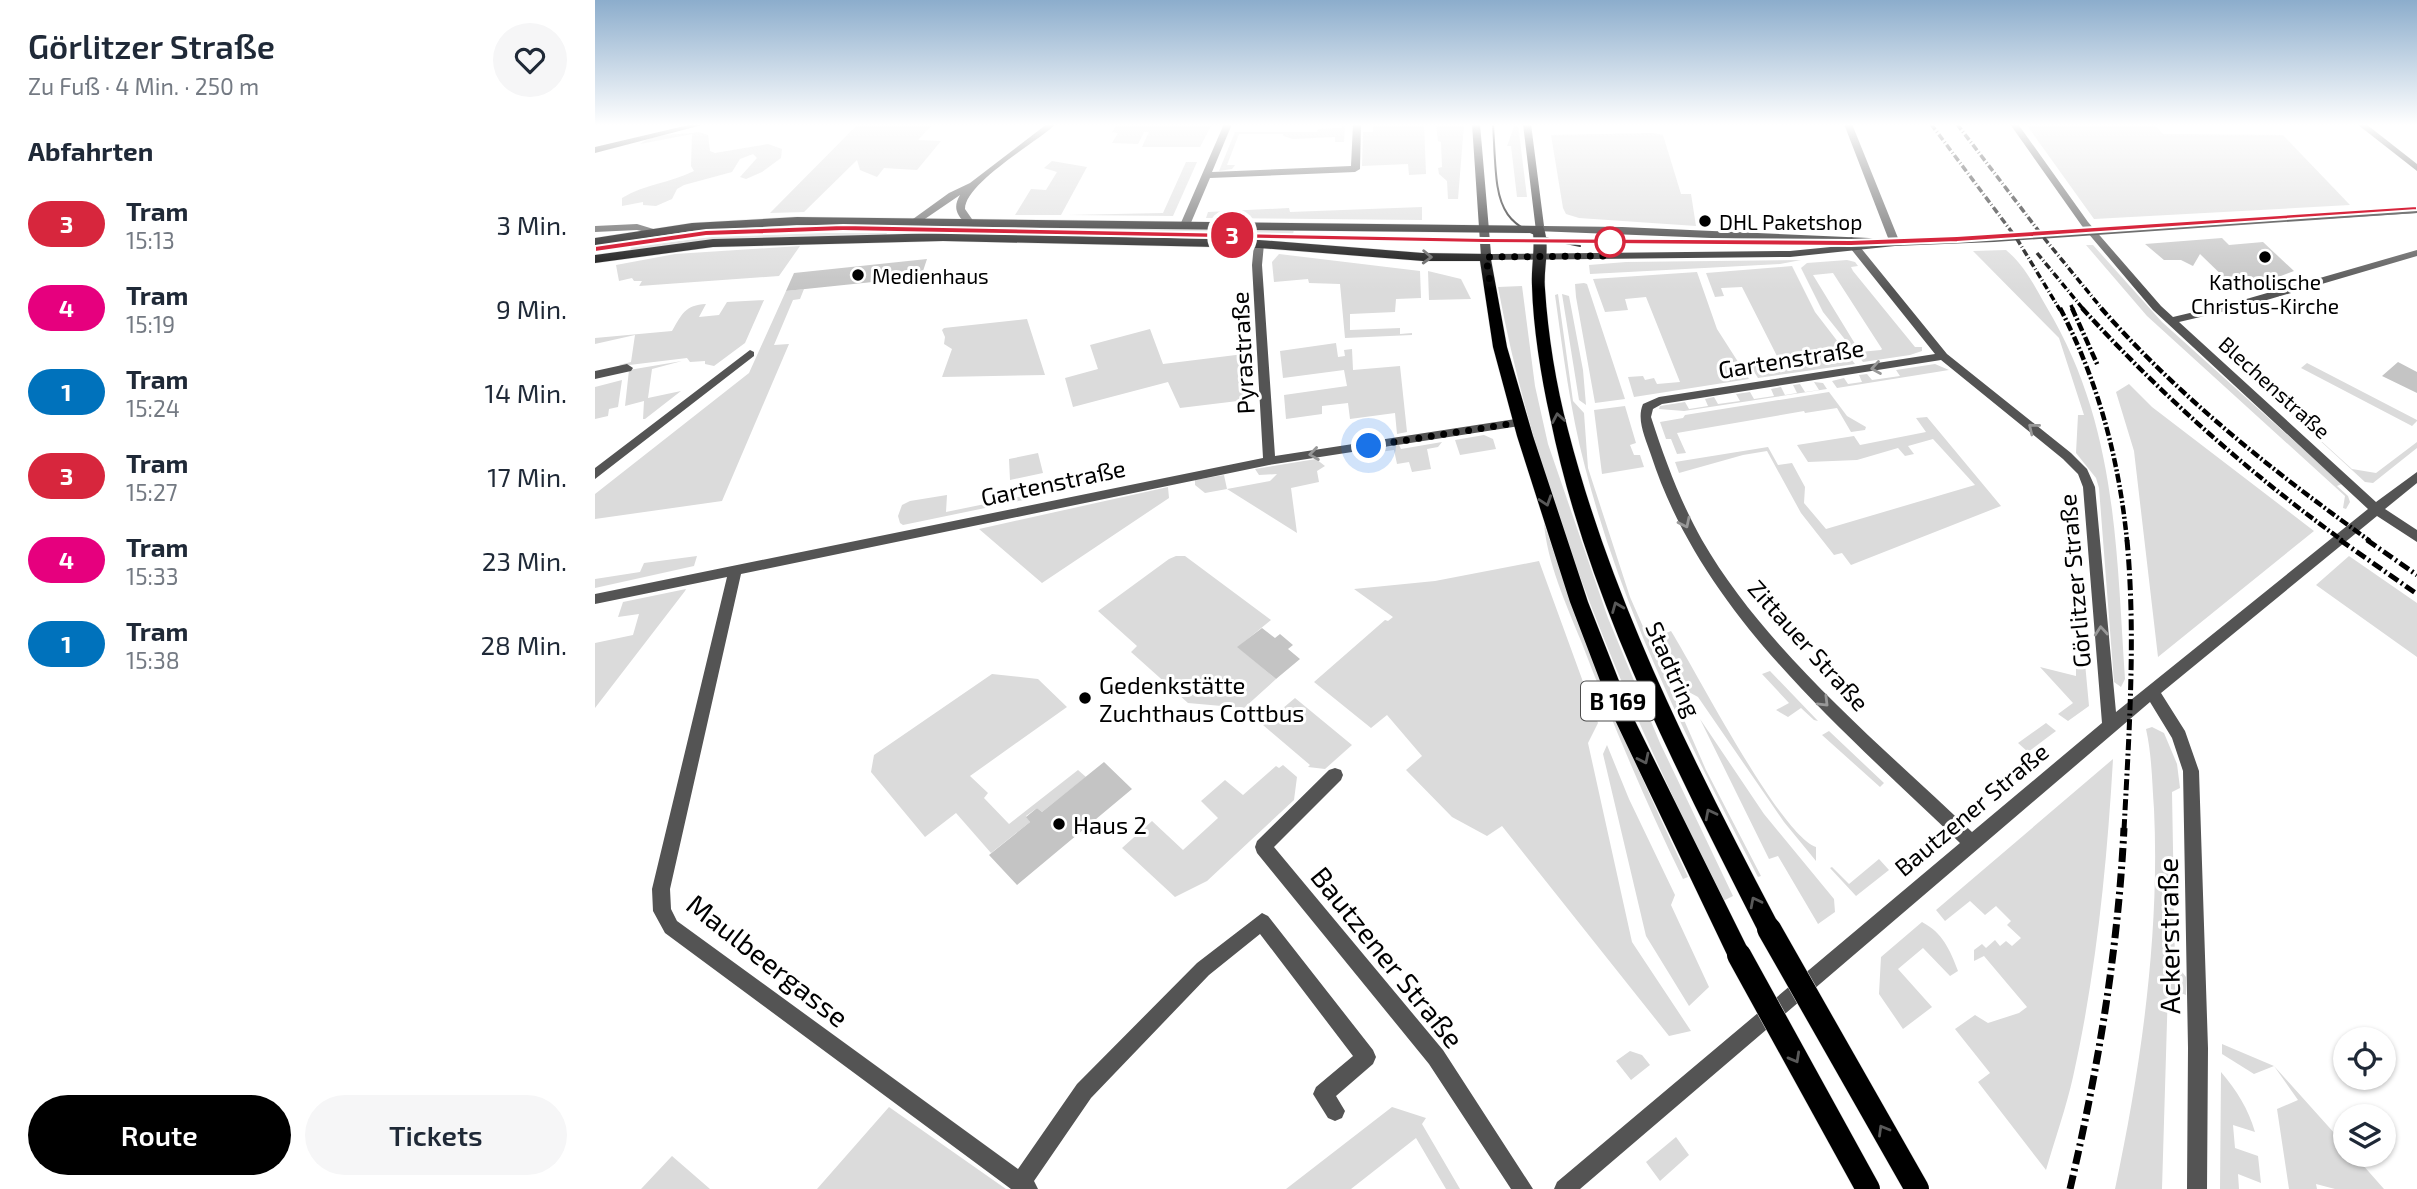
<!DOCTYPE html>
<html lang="de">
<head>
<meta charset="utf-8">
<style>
	body { margin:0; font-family:"Exo 2",sans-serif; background:#f6f6f7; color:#1f2937; height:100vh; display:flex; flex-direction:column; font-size:26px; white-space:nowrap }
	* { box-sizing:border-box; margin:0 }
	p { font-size:23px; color:#747a83 }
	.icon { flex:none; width:38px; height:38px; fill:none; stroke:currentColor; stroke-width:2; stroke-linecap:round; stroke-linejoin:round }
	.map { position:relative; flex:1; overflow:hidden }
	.sheet { display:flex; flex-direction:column; background:#fff; width:595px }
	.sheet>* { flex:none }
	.badge { padding:0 14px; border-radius:23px; font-size:24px; line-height:46px }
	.controls { position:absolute; left:1738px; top:1027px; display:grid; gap:14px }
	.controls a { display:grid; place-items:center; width:63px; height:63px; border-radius:50%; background:#fff; box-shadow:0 2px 5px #0004; font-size:35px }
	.you { position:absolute; width:35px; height:35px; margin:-18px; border:5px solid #fff; border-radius:50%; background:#1a73e8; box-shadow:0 0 0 10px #1a73e833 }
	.map>.badge { position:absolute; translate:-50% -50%; box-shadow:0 0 0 4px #fff }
	h2 { padding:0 28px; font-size:26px; line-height:63px }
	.round { display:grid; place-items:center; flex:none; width:74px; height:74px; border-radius:37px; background:#f6f6f7 }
	.summary { display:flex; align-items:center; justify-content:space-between; height:119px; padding:0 28px }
	h1 { font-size:33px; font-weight:600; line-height:52px }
	.primary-button { display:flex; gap:14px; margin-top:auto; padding:14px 28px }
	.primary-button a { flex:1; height:80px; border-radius:42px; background:#000; color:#fff; font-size:28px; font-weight:600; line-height:80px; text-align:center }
	.primary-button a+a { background:#f6f6f7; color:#1f2937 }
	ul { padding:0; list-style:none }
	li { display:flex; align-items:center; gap:21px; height:84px; padding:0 28px }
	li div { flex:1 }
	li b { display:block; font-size:26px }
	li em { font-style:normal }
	li .badge { min-width:77px; font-weight:700; text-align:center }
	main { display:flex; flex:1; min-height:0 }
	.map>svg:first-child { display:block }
	.green { fill:#dbdbdb; fill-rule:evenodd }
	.building { fill:#c4c4c4 }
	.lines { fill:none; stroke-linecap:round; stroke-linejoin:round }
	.primary-casing { stroke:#dbdbdb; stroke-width:1 }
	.street { fill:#545454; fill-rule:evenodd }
	.secondary { fill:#212121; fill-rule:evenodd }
	.primary { fill:#000; fill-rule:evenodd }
	.tram { stroke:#000; stroke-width:2 }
	.rail-far3 { stroke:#000; stroke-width:3.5; stroke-dasharray:7 2.5 1 2.5; stroke-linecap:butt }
	.rail-far2 { stroke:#000; stroke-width:4.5; stroke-dasharray:9 2.5 2 2.5; stroke-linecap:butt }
	.rail-far1 { stroke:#000; stroke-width:5; stroke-dasharray:11 3.5 2 3.5; stroke-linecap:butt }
	.rail { stroke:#000; stroke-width:7; stroke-dasharray:14 4.5 2.5 4.5; stroke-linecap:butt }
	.primary-bridge-casing { stroke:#dbdbdb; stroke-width:25; stroke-linecap:butt }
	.primary-bridge { stroke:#000; stroke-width:24 }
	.oneway { stroke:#595959 }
	.oneway2 { stroke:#989898 }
	.line { fill:#d7263d; stroke:#fff; stroke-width:2 }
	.walk { stroke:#000; stroke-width:7; stroke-dasharray:0 12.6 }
	.poi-dot { fill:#000; stroke:#fff; stroke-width:2.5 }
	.stop-dot { fill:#fff; stroke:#d7263d; stroke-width:3.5 }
	.labels { text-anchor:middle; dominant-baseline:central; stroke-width:6; stroke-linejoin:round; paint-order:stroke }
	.far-poi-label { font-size:21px; fill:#000; stroke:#fff; text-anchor:start }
	.far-street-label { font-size:21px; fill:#000; stroke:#fff }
	.shield { fill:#fff; stroke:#4c4c4c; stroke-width:2 }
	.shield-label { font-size:23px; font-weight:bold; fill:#000 }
	.street-label { font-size:24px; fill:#000; stroke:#fff }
	.poi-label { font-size:24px; fill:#000; stroke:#fff; text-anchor:start }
	.near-street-label { font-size:28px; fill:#000; stroke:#fff }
</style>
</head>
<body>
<main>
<section class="sheet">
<div class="summary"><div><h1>Görlitzer Straße</h1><p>Zu Fuß · 4 Min. · 250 m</p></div><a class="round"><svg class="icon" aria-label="heart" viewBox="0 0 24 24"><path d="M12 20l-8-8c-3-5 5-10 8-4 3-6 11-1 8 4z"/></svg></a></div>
<h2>Abfahrten</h2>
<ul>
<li><span class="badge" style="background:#d7263d;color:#fff">3</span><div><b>Tram</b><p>15:13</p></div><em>3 Min.</em></li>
<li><span class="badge" style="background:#e6007e;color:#fff">4</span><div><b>Tram</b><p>15:19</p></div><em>9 Min.</em></li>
<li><span class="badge" style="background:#0072bc;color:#fff">1</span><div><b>Tram</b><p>15:24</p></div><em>14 Min.</em></li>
<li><span class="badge" style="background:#d7263d;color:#fff">3</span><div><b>Tram</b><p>15:27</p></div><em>17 Min.</em></li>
<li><span class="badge" style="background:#e6007e;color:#fff">4</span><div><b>Tram</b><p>15:33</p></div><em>23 Min.</em></li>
<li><span class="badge" style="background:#0072bc;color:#fff">1</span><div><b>Tram</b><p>15:38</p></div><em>28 Min.</em></li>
</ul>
<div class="primary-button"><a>Route</a><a>Tickets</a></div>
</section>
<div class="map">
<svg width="1822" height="1189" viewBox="0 0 1822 1189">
	<rect width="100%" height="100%" fill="#fff"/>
	<path class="green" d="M263,124H338L323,140L346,141L322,170L289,168L282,177L265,170L262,160L209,212L175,213Z
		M523,124H617L605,147H547L554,132H549L543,144L517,143L523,133L517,132Z
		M748,124H750L749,142H740V137L698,139L688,136V134H644L632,165H640L637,169L624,171L640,132H722L723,129L747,128Z
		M778,124H829L831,174L814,175L813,164L767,166L768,132H778Z
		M841,124H869L863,199H853L852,181L844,174L843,168L847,167L846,142L843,141Z
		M920,124H923L932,197H922L916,146H912Z
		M1431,124H1559L1568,134L1688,135L1755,205L1499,219Z
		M104,132L113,135L115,151L120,153L173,144L187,149L186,158L167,172L151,179L145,177L162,158L158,154L145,159L137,172L89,185L82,189L77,199L61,206L48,205V202L27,206V198C50,184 75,183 99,171L96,166L97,134L45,144C60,132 88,135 104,132Z
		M1058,133L1068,135L1086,194H1096L1101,226L984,218L971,214L968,208L956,135Z
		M457,161L492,167L466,215H420L436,189L451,190L462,172L449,168Z
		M591,162H602L578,216L473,215L568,213Z
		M827,207V220L611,218L613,212L694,208L695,212Z
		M204,224L299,225L297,227L137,230L39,241V238L111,229Z
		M392,226L699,230L698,234L410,230Z
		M231,233H292L290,237L142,239L35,251L36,247L117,237Z
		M1491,245H1498L1567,322L1747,484L1742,486L1753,496L1755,502L1751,509L1748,508L1750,496L1552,316Z
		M205,246L184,276L44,286L47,281H39L37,278L24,281L21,265L80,254Z
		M1411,250C1430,266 1439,285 1451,306C1522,424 1521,546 1530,679L1526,687L1519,682L1504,488L1501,478L1481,453L1483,415H1489L1464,338L1378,251Z
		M684,254L825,271L826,298L801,299L800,312L755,314V330L805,328V334L817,333V335L750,338L745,284L714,283L713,279L679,282L677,262Z
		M1206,260L1185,264L995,274L994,265L1031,262Z
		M1252,260L1260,262L1263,266L1256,267L1258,271L1320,347H1327V351L1315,355L1268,362L1228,312L1206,268L1212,263ZM1238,273L1287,349L1286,350L1265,352L1218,275Z
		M1197,266L1220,312L1260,364L1163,378L1153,362L1161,361L1165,368L1187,366L1147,287L1126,288L1129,296L1120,297L1111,273Z
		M833,271L866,279L876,299L834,300Z
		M1102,272L1122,329L1154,379L1039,397L1033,377L1048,376L1050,380L1059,378L1062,384L1085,382L1051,297L1030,299L1033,310L1010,312L998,279Z
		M989,283L992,284L1030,399L1000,403L981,297L980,284Z
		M927,286L940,386L953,444L1013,618L1065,743L1138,896L1128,901C1032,706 943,503 903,287Z
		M209,289L205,299L198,300L179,345L194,344L127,501L0,519V494L154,373L191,291Z
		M963,294L978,401L989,413L993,468L1035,597L1111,770L1166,876L1163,877C1095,746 1027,611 990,467C975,410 968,352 960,295Z
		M967,294L974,296L988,370L991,405L984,400Z
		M169,300L150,343L119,366L110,364V361L95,362L92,358L26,366L24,365L36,362L40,335L0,344V338L77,331C87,314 90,305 111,304L104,317L124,315L132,302Z
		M432,319L450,375L347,377L357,349L349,344L350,337L347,330L349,328Z
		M555,329L568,364L649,354L651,400L585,408L573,382L478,407L470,378L503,369L495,345Z
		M741,343L743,357L750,356L749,350L757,349L758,370L805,366L812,432L802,434L800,413L755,419L753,403L727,406V414L691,419L689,395L752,386L749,370L688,378L685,351Z
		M87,361L57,369L53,398L86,391L50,419H48L49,401L30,406L34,370Z
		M1712,363L1822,420V421L1817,426L1706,368Z
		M1340,364L1354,370L1242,388L1237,381L1249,378L1253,384L1267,382L1264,375L1272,374L1277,380L1305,376L1301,370Z
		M1647,369L1757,469L1781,473L1822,442V448L1778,483L1770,482Z
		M27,380L23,407L14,409L13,416L0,419V387Z
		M1219,382L1228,383L1232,389L1089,411L1064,409L1065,406L1090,402L1094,409L1113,406L1110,399L1119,397L1123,404L1145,401L1141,394L1155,392L1159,399L1179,396L1176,389L1186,387L1190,395L1202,393L1198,385L1205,384L1210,392L1224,390Z
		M1534,384L1557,407L1719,531L1563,657L1539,451L1521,392Z
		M1234,392L1252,416L1271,427L1270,430L1256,432L1242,408L1210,413L1209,411L1082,433L1091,453L1082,454L1076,439H1071L1065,422L1088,418L1090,415Z
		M1030,406L1041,443L1035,445L1039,455H1045L1049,467L1007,474L999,410Z
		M1332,417L1406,506L1256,565L1247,553L1239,555L1206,513L1172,451L1148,455L1084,473L1080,462L1173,447L1183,465L1197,463L1210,487L1209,503L1231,529L1380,485L1338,439L1313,446L1319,454L1310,456L1303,448L1262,460L1213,462L1202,445L1259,436L1265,445L1331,432L1321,418Z
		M889,435L898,439L901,449L865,455L860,440Z
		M847,442L843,447L832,449L836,469L817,472L814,462L802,464L799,450L784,452L787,448L804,445L806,449Z
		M443,453L448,473L415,480L414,459Z
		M721,459L730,466L722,471L724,482L696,488L702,533L632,489L610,493L600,485V480L629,475L632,489L675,481L682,474L664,475L660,469Z
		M573,487L574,498L447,583L384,529Z
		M453,491V495L308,525L305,523L303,516L307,505L315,501L352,495L351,512Z
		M949,523C989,645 1037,761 1093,877L1088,879C1050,801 1017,722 986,641C971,604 952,562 949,523Z
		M102,556L99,566L0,588V579L45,572L49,563Z
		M581,556H590L676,620L643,647L681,679L649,708L593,703L536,652L542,646L503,611L574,559Z
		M1754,556L1822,603V657L1721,585Z
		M944,561L1003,723L993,743L1037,942L1096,1031L1074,1036L907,826L892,836L857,817L811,770L827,756L792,715L776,728L719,682L790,620L793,621L798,617L759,589L840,581Z
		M91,589L90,591L0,708V643L38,635L44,614L23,617L28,602Z
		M1062,623L1069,634L1076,631C1101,671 1185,835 1221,847V861L1189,822L1103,697L1092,691Z
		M1481,661L1490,663L1494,706L1473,721L1463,714L1478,703L1445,667L1481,676Z
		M1175,671L1223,721L1219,720L1206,708L1193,717L1181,710L1194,703L1167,674Z
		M397,674L443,679L472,707L375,776L393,793L389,798L414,824L483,770L491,777L447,812L442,808L431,816L435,822L396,853L361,813L330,837L276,772L279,755Z
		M700,698L757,745L730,769L713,767L715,765L668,725Z
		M1105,719L1169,814L1239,899L1240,912L1223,924L1183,856L1174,859Z
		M1451,723L1461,731L1433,752L1423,743Z
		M1557,727L1569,733L1582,764L1585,788L1577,792L1580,963L1591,977V995L1573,988L1567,1189H1520C1546,1067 1565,934 1559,809C1557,782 1557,756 1551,729Z
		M1234,731L1289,783L1285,787L1227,735Z
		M1012,745L1034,799L1080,895L1076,905L1114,987L1094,1006L1051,936L1008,754Z
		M1518,759C1512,865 1501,974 1478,1077C1471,1108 1460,1139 1451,1170L1383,1082L1395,1073L1360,1029L1380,1015L1393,1023L1424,1013L1432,1007L1389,956L1379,961V950L1387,944L1391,948L1400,940L1405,946L1411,941L1417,946L1426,938L1412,925L1416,921L1401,906L1390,915L1375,901L1350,921L1341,910Z
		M688,765L702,777L699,800L612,881L580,897L527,848L557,821L588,850L623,818L606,801L630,780L648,795L681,766L684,768Z
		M1284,859L1294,870L1261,896L1235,868L1237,867L1254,884Z
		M1327,922C1348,933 1355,950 1363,971L1355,976L1328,948L1303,969L1337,1007L1308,1029L1284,994L1286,957Z
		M1627,1044L1679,1066L1750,1145V1155H1759L1789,1189H1740L1721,1184L1722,1189H1694L1682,1109L1703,1100L1679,1066L1659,1074L1627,1054Z
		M1035,1051L1047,1055L1055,1065L1036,1080L1021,1061Z
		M1626,1072C1642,1091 1653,1108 1660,1132L1638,1125L1640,1148L1663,1156L1666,1183L1643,1174L1644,1189H1625Z
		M294,1107L411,1189H222Z
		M797,1107L831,1118L827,1124L865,1189H851L821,1138L756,1189H691Z
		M1081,1137L1094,1155L1065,1181L1051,1162Z
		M77,1156L115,1189H46Z"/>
	<path class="building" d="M1627,238L1634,245L1668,242L1699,271L1665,284L1638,286L1605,254L1598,266L1586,260H1569L1550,244Z
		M332,259L326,277L191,291L199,273Z
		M1803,362L1822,372V393L1787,376Z
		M667,628L680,638L685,634L698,645L693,649L705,659L681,679L642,647Z
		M509,762L537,789L422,885L394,855L435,822L431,817L442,808L447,812Z"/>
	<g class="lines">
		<g class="primary-casing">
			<path id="primary" d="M202,217L948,226C956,245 948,269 950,289C953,335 961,385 973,430C1018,604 1099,763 1182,921L1185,929L1182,937L1174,940L1166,937C1082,771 992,600 955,417C946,377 938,326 937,286C936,268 940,250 938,233L202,225L97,231L0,246V238L97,223Z
				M348,233L664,240L828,253L895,254L912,347L938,436L993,602L1039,719L1152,947L1155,955L1152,963L1144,966L1136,963L1020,720L975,602L922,436L898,347L885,261H828L664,248L348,241L118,247L0,263V255L118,239Z"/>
		</g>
		<path class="street" d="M98,124H111L0,153V147Z
			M452,124H461C442,142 370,183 370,209L379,222L377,224H371C361,214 358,207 365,195L324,223H318V219L354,193L375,183Z
			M629,124H637L617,172L756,166L758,124H766L765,169L760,172L615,178L595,225L587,227L585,225Z
			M1249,124H1257L1305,243L1304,245L1295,243Z
			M1415,124H1423L1493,222L1566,306L1578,317L1641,302L1822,250V256L1648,307L1584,322L1781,502L1822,472V483L1790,509L1822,530V542L1782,516L1566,693L1590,731L1604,771L1613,1048L1612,1189H1592L1593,1048L1588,771L1577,738L1555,702L985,1189H959L962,1182L1365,843C1248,729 1108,616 1056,455C1051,439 1041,420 1048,404L1064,397L1340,354L1248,239L1257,237L1352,354L1476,453L1492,469L1500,487L1521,712L1773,509L1558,310L1487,226ZM1346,360L1468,459L1483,474L1488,487L1507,723L1377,832C1285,744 1171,651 1107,540C1085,501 1070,460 1056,417L1058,409L1067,404Z
			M1762,124H1771L1822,164V171Z
			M42,224L65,231L60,234L42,230L0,232V226Z
			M664,241L669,244L667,265L680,456L927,418L933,422L931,425L674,465L146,574L75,889L76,909L82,921L423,1169L482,1084L602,963L667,913L673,916L778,1050L781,1057L778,1064L741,1096L750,1111L747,1118L740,1121L733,1118L718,1094L721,1087L758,1056L665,934L614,975L496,1098L439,1181L443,1189H416L70,933L58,911L57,889L132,577L0,604V594L668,458L657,265L659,244Z
			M155,350L159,352V356L0,479V468Z
			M32,364L38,368L36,371L0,379V371Z
			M740,768L746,770L748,775L746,780L679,847L848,1050L938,1189H916L834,1064L662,853L660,847L662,841L734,770Z"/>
		<path class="secondary" d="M877,124H885L896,254L1195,251L1266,244L941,231L928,124H936L949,226L1027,227L1274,238L1278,239V242L1822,207V213L1399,242L1300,246L1195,257L891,260L886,257Z"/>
		<use href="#primary" class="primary"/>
		<path class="tram" d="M898,124C903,205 895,230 985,246
			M374,222L406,231
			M1276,246L1822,212"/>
		<path class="rail-far3" d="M1336,124L1422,239L1465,310
			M1362,124L1449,238L1508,310
			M1442,253L1489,310
			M1476,305L1478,310"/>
		<path class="rail-far2" d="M1465,308C1503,381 1524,459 1532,541
			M1477,308L1503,366
			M1487,308C1566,395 1653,472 1748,541
			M1506,308C1585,398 1679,472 1775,541"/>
		<path class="rail-far1" d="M1745,540L1822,594
			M1772,540L1822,575
			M1529,830C1534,733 1541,636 1532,540"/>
		<path class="rail" d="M1475,1189C1503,1069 1523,951 1529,828"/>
		<g class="primary-bridge-casing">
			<path id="primary-bridge" d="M1174,929L1322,1189
				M1144,955L1273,1189"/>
		</g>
		<use href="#primary-bridge" class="primary-bridge"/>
	</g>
	<defs><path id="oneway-chevron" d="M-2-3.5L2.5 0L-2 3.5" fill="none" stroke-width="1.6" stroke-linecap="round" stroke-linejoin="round" transform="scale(1.75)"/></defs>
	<g class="oneway">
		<use href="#oneway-chevron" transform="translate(832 257) rotate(2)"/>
		<use href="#oneway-chevron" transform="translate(963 418) rotate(-100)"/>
		<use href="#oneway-chevron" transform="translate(951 501) rotate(72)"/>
		<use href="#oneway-chevron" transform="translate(1022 607) rotate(-112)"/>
		<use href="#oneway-chevron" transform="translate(1049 759) rotate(64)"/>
		<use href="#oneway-chevron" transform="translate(1115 814) rotate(-117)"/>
		<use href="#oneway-chevron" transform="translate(1160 902) rotate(-117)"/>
		<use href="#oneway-chevron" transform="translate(1200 1058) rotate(61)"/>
		<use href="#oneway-chevron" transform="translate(1288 1130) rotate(-120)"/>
	</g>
	<g class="oneway2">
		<use href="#oneway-chevron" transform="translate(1281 368) rotate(171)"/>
		<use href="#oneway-chevron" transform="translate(1438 428) rotate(-141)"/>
		<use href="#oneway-chevron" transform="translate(719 454) rotate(172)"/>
		<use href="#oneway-chevron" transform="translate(1090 523) rotate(64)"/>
		<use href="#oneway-chevron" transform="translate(1506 631) rotate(-95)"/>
		<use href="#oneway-chevron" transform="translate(1229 702) rotate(45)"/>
	</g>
	<linearGradient id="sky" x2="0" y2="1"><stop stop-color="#8cadcc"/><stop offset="0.43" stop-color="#fff"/><stop offset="1" stop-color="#fff" stop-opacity="0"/></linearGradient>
	<rect width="1822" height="290" fill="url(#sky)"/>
	<path class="line" d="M1822,206V210L1362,242L1256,246L889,243L248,231L111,236L0,252V246L111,230L248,225L889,238L1256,240L1362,236Z"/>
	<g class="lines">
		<path class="walk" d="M774,446L927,422L905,347L891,257L1010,256L1015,242"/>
	</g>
	<g class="poi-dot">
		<circle cx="1110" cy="221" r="7"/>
		<circle cx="1670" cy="257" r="7"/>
		<circle cx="263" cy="275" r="7"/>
		<circle cx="490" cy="698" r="7"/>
		<circle cx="464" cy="824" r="7"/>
	</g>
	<circle class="stop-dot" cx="1015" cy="242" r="14"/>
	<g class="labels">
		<g class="far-poi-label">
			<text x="1124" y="221">DHL Paketshop</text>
			<text x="277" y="275">Medienhaus</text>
			<text x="1670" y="281" text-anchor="middle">Katholische<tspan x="1670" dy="24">Christus-Kirche</tspan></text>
		</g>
		<g class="far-street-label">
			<text transform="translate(1680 387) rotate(42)">Blechenstraße</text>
		</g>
		<rect class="shield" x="986" y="681.5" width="74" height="39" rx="5"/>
		<g class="shield-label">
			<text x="1023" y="701">B 169</text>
		</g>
		<g class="street-label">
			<text transform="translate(647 353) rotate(-93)">Pyrastraße</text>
			<text transform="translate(1196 358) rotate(-9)">Gartenstraße</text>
			<text transform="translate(458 482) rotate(-12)">Gartenstraße</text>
			<text transform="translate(1479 581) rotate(-95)">Görlitzer Straße</text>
			<text transform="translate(1214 645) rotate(48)">Zittauer Straße</text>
			<text transform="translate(1079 669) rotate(66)">Stadtring</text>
			<text transform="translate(1376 809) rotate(-40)">Bautzener Straße</text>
		</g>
		<g class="poi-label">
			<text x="504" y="684">Gedenkstätte<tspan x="504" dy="28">Zuchthaus Cottbus</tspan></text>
			<text x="478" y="824">Haus 2</text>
		</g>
		<g class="near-street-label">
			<text transform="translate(1573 936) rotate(-91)">Ackerstraße</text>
			<text transform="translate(793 957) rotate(51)">Bautzener Straße</text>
			<text transform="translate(173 960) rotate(38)">Maulbeergasse</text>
		</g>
	</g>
</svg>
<div class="controls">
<a><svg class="icon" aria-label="locate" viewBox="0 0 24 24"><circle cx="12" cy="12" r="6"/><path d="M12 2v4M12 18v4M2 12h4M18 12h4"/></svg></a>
<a><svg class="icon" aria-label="layers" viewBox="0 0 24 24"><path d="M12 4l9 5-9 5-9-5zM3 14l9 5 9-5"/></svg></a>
</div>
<div class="you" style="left:774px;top:446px"></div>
<b class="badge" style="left:637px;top:235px;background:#d7263d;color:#fff">3</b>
</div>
</main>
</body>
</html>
